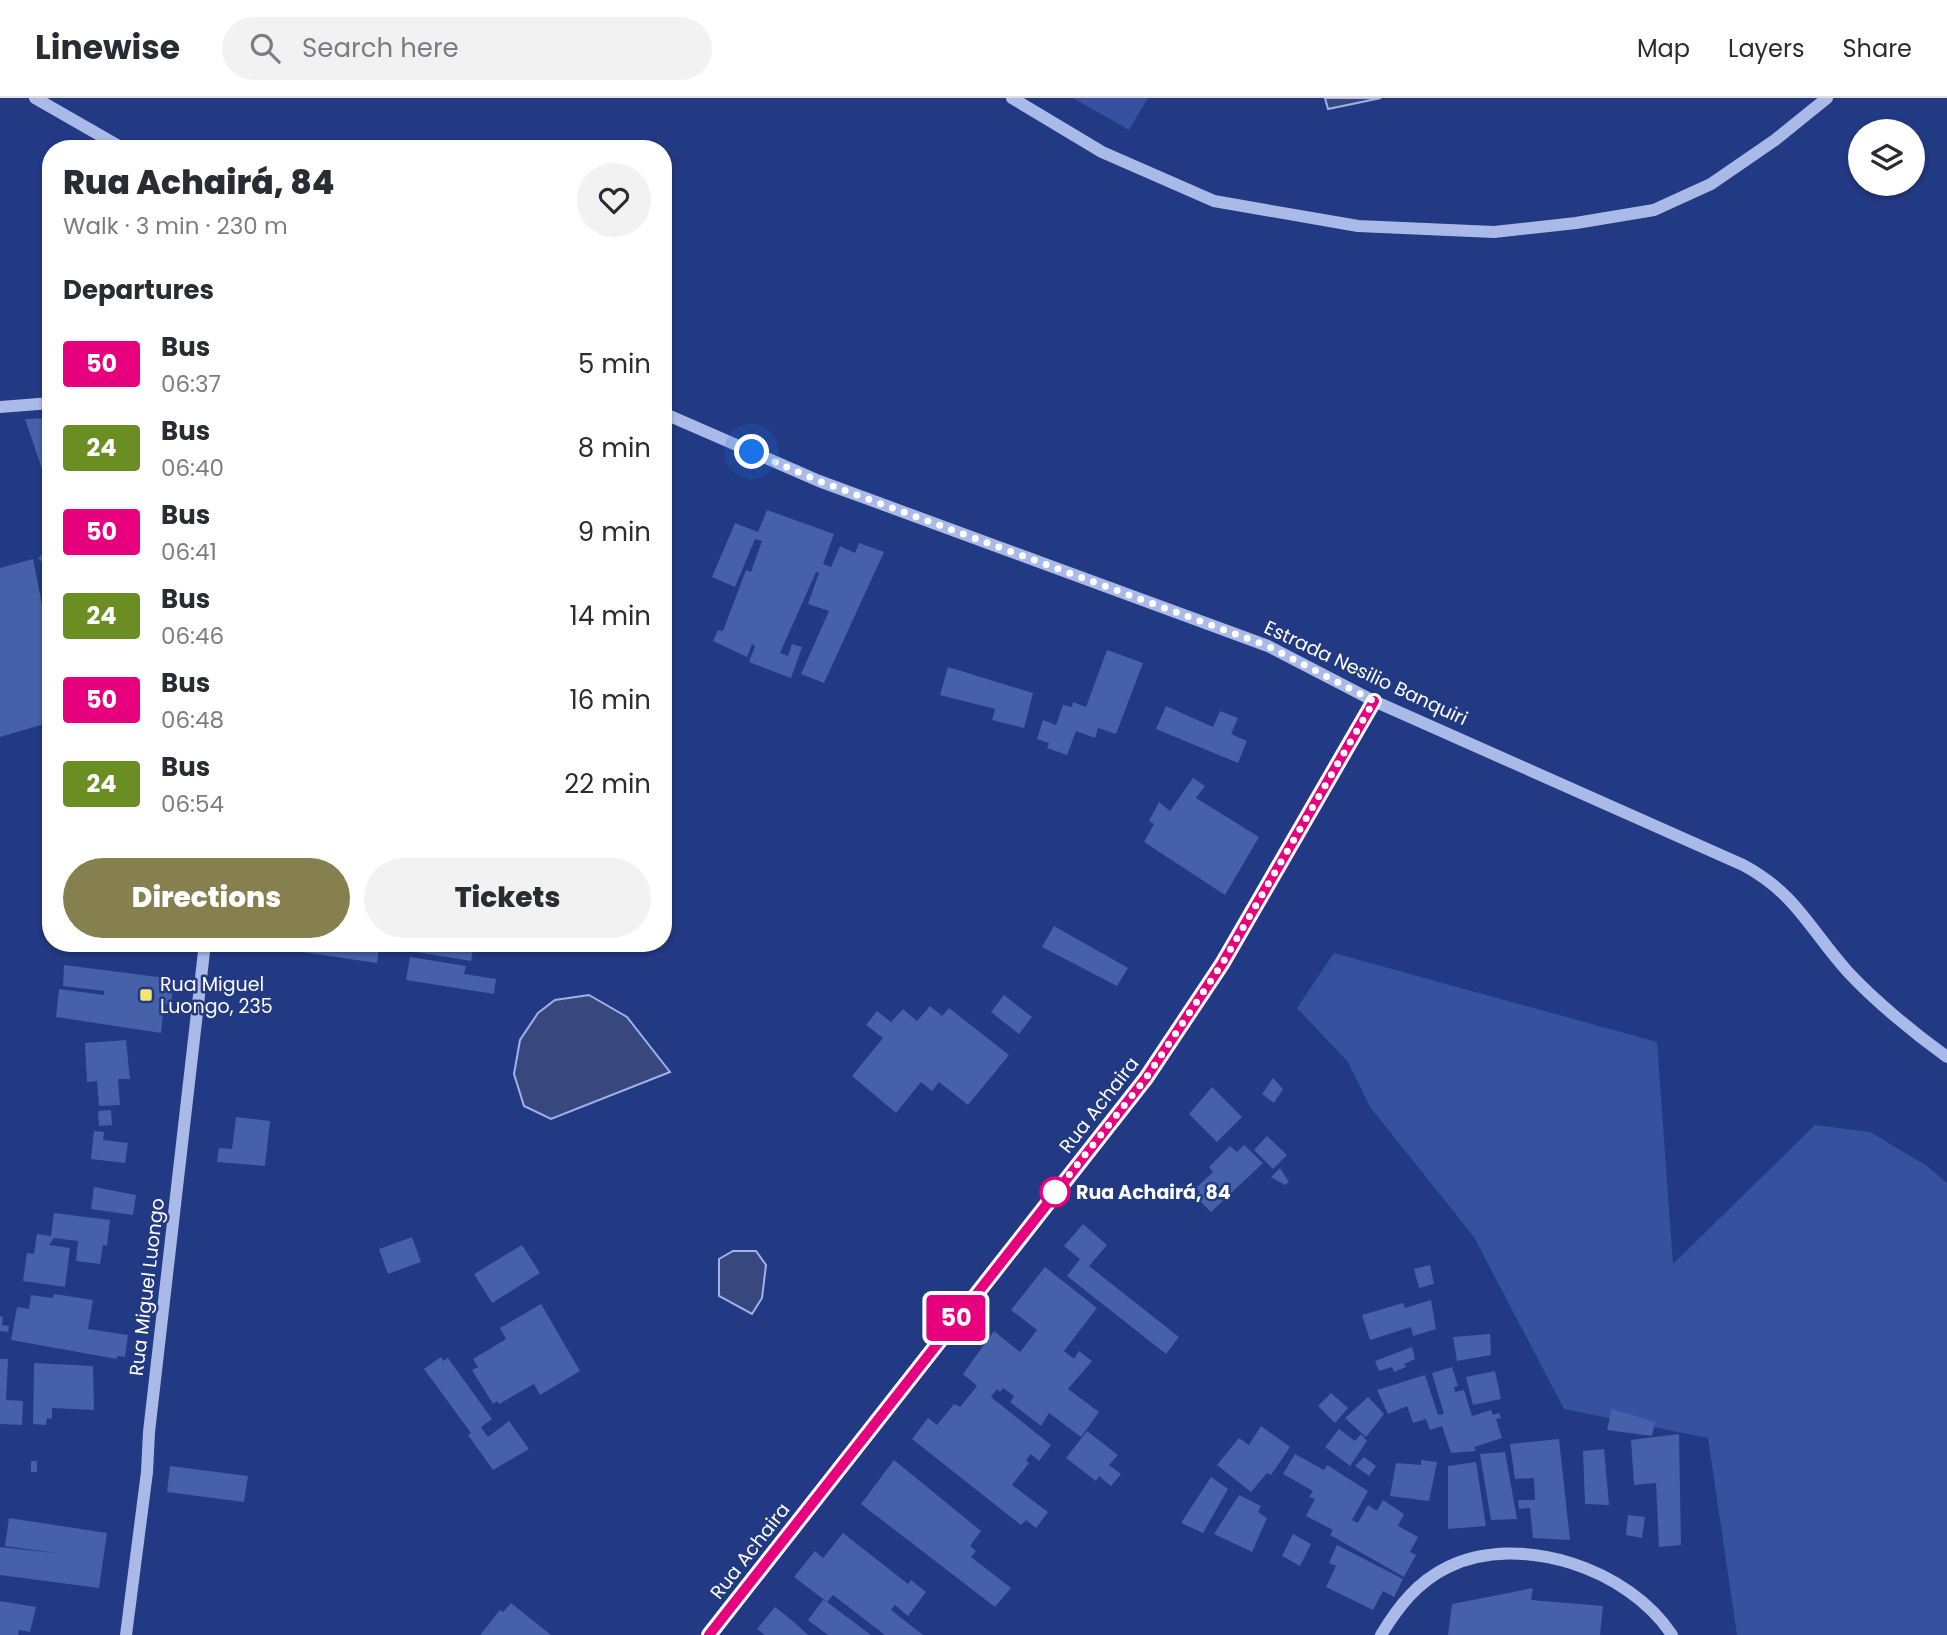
<!DOCTYPE html>
<html lang="en">
<head>
<meta charset="utf-8">
<style>
	body { margin:0; font-family:Poppins,sans-serif; background:#f2f2f3; color:#2b2b33; height:100vh; display:flex; flex-direction:column; font-size:26px; white-space:nowrap }
	* { box-sizing:border-box; margin:0 }
	p { font-size:23px; color:#7c7c81 }
	.icon { flex:none; width:38px; height:38px; fill:none; stroke:currentColor; stroke-width:2; stroke-linecap:round; stroke-linejoin:round }
	.map { position:relative; flex:1; overflow:hidden }
	.panel { position:absolute; left:42px; top:42px; width:630px; height:812px; display:flex; flex-direction:column; background:#fff; border-radius:28px; box-shadow:0 2px 5px #0004 }
	.panel>* { flex:none }
	.badge { padding:0 14px; border-radius:5px; font-size:24px; line-height:46px }
	.tools { position:absolute; left:1848px; top:21px; display:grid; gap:14px }
	.tools a { display:grid; place-items:center; width:77px; height:77px; border-radius:50%; background:#fff; box-shadow:0 2px 5px #0004; font-size:35px }
	.you { position:absolute; width:35px; height:35px; margin:-18px; border:5px solid #fff; border-radius:50%; background:#1a73e8; box-shadow:0 0 0 10px #1a73e833 }
	.map>.badge { position:absolute; translate:-50% -50%; box-shadow:0 0 0 4px #fff }
	h2 { padding:0 21px; font-size:26px; line-height:63px }
	.round { display:grid; place-items:center; flex:none; width:74px; height:74px; border-radius:37px; background:#f2f2f3 }
	.overview { display:flex; align-items:center; justify-content:space-between; height:119px; padding:0 21px }
	h1 { font-size:33px; font-weight:800; line-height:52px }
	.primary-button { display:flex; gap:14px; margin-top:auto; padding:14px 21px }
	.primary-button a { flex:1; height:80px; border-radius:42px; background:#85804d; color:#fff; font-size:28px; font-weight:800; line-height:80px; text-align:center }
	.primary-button a+a { background:#f2f2f3; color:#2b2b33 }
	ul { padding:0; list-style:none }
	li { display:flex; align-items:center; gap:21px; height:84px; padding:0 21px }
	li div { flex:1 }
	li b { display:block; font-size:26px }
	li em { font-style:normal }
	li .badge { min-width:77px; font-weight:700; text-align:center }
	header { display:flex; align-items:center; gap:42px; box-sizing:border-box; height:98px; padding:0 35px; background:#fff; border-bottom:2px solid #e1e1e2 }
	header strong { font-size:33px }
	nav { display:flex; gap:38px; margin-inline-start:auto; font-size:24px }
	.search { width:490px; height:63px; background:#f2f2f3; display:flex; align-items:center; gap:18px; box-sizing:border-box; padding:0 24px; border-radius:38px; color:#7c7c81; font-size:26px }
	.map>svg:first-child { display:block }
	.green { fill:#3651a0 }
	.water { fill:#38487f; stroke:#9eb2e9; stroke-width:2 }
	.building { fill:#4660aa }
	.lines { fill:none; stroke-linecap:round; stroke-linejoin:round }
	.minor { stroke:#aabae8; stroke-width:12 }
	.line-casing { stroke:#fff; stroke-width:16 }
	.line { stroke:#e6007e; stroke-width:10 }
	.walk { stroke:#fff; stroke-width:7; stroke-dasharray:0 12.6 }
	.poi-dot { fill:#f4e76d; stroke:#223983; stroke-width:2.5 }
	.stop-dot { fill:#fff; stroke:#e6007e; stroke-width:3.5 }
	.labels { text-anchor:middle; dominant-baseline:central; stroke-width:5; stroke-linejoin:round; paint-order:stroke }
	.street-label { font-size:19px; fill:#fff; stroke:#223983 }
	.poi-label { font-size:19px; fill:#fff; stroke:#223983; text-anchor:start }
	.stop-label { font-size:19px; font-weight:bold; fill:#fff; stroke:#223983; text-anchor:start }
</style>
</head>
<body>
<header>
<strong>Linewise</strong>
<div class="search"><svg class="icon" aria-label="search" viewBox="0 0 24 24"><circle cx="10" cy="10" r="6"/><path d="M15 15l6 6"/></svg>Search here</div>
<nav><a>Map</a><a>Layers</a><a>Share</a></nav>
</header>
<div class="map">
<svg width="1947" height="1537" viewBox="0 0 1947 1537">
	<rect width="100%" height="100%" fill="#223983"/>
	<path class="green" d="M1073,0H1148L1129,32Z
		M1334,855L1657,944L1673,1166L1815,1027L1870,1034L1927,1068L1947,1085V1537H1737L1708,1340L1564,1311L1474,1139L1370,1009L1348,964L1297,910Z"/>
	<path class="water" d="M1325,0H1381L1328,11Z
		M589,897L627,919L670,974L551,1021L524,1008L514,976L520,942L538,915L555,902Z
		M733,1153H756L766,1167L762,1200L752,1216L719,1198V1161Z"/>
	<path class="building" d="M51,320V375L44,377L25,321Z
		M767,412L834,436L823,466L831,469L840,448L855,455L859,445L884,454L824,585L801,576L829,513L808,506L819,475L816,474L780,555L788,558L792,546L802,549L791,580L749,564L755,548L752,546L747,559L713,543L718,532L723,533L746,472L751,474L762,443L755,441L735,489L712,479L735,425L758,434Z
		M47,452L51,464L46,468L38,460Z
		M33,461L51,553V624L0,639V470Z
		M1107,552L1143,565L1116,636L1098,630L1095,640L1076,633L1067,657L1047,650L1049,645L1037,641L1043,622L1056,627L1063,607L1072,609L1073,604L1086,609Z
		M948,569L1033,595L1024,630L992,622L995,611L940,597Z
		M1166,608L1213,629L1220,613L1238,620L1231,636L1247,643L1238,665L1156,631Z
		M1193,680L1205,688L1196,700L1259,739L1225,797L1144,744L1154,726L1149,723L1159,704L1170,713Z
		M1054,828L1128,870L1117,888L1042,849Z
		M290,845H380L377,865L289,852Z
		M405,845H474L471,863L404,852Z
		M410,859L466,868L464,876L496,881L494,896L406,882Z
		M64,867L174,881L171,907L164,906L161,935L56,919L59,891L104,897V893L63,888Z
		M1004,897L1032,919L1019,936L991,914Z
		M930,908L942,918L949,910L1009,957L968,1007L939,984L932,993L921,984L896,1015L852,978L883,940L866,927L877,913L891,924L903,911L917,923Z
		M126,942L130,981H118L120,1007L99,1008L97,983L87,984L85,945Z
		M1273,980L1283,991L1274,1005L1262,996Z
		M1212,989L1242,1019L1217,1044L1189,1016Z
		M111,1012L112,1027L99,1028L98,1013Z
		M236,1019L270,1023L265,1068L217,1064L219,1050L232,1051Z
		M94,1033L104,1034L103,1042L128,1045L125,1065L91,1061Z
		M1267,1038L1287,1057L1273,1071L1254,1052Z
		M1244,1047L1263,1065L1211,1114L1195,1098L1200,1094L1196,1090L1213,1074L1209,1069L1230,1048L1237,1054Z
		M1280,1070L1289,1084L1285,1087L1271,1079Z
		M94,1089L136,1097L133,1117L91,1111Z
		M54,1115L110,1122L107,1148L103,1147L100,1166L76,1163L78,1143L54,1140L49,1147L70,1150L65,1189L23,1183L27,1155L34,1156L37,1136L51,1138Z
		M1083,1126L1107,1147L1089,1168L1179,1239L1166,1256L1067,1178L1080,1161L1064,1148Z
		M412,1139L421,1164L388,1176L379,1151Z
		M522,1147L540,1175L492,1205L474,1176Z
		M1430,1167L1434,1186L1419,1190L1414,1171Z
		M1045,1169L1097,1210L1064,1253L1074,1261L1079,1253L1092,1263L1068,1291L1099,1314L1081,1339L1049,1315L1041,1328L1010,1304L1014,1298L1003,1290L1000,1294L997,1291L991,1299L1051,1347L1039,1363L1031,1356L1026,1362L1029,1365L1012,1387L1048,1414L1036,1430L1026,1422L1021,1427L912,1341L928,1320L937,1327L954,1306L960,1309L977,1288L963,1276L994,1233L1020,1254L1037,1232L1011,1212Z
		M54,1196L93,1202L88,1231L128,1237L125,1259L117,1258V1261L11,1242L17,1209L29,1211L31,1197L53,1200Z
		M1431,1202L1436,1231L1413,1238L1411,1229L1370,1242L1362,1217L1403,1205L1405,1210Z
		M541,1206L580,1273L540,1297L534,1286L499,1306L497,1303L493,1306L472,1272L478,1269L473,1261L506,1241L500,1230Z
		M0,1218L3,1219L2,1227L9,1228L8,1234L0,1233Z
		M1490,1236L1491,1257L1457,1263L1453,1239Z
		M1412,1249L1415,1261L1404,1266L1406,1269L1394,1274L1392,1269L1379,1273L1375,1263Z
		M441,1259L443,1263L448,1260L492,1321L481,1329L488,1339L509,1323L529,1351L493,1372L468,1337L471,1335L424,1271Z
		M0,1261H8L6,1302L23,1303L22,1327L0,1326Z
		M34,1265L93,1268L94,1312L52,1310V1321L47,1320L46,1327L33,1326Z
		M1452,1269L1458,1288L1454,1289L1455,1294L1464,1292L1472,1318L1491,1312L1493,1317L1499,1315L1501,1320L1496,1321L1502,1340L1474,1349L1476,1353L1451,1355L1442,1328L1430,1332L1426,1321L1413,1325L1407,1308L1388,1316L1377,1292L1425,1277L1438,1317L1444,1316L1432,1275Z
		M1495,1273L1501,1301L1473,1307L1466,1279Z
		M1331,1295L1348,1310L1335,1325L1318,1308Z
		M1368,1299L1384,1316L1366,1339L1345,1320Z
		M1612,1311L1655,1324L1652,1338L1607,1332Z
		M1261,1328L1290,1349L1271,1377L1267,1375L1251,1394L1217,1367L1239,1340L1249,1347Z
		M1339,1331L1355,1343L1361,1336L1367,1343L1350,1368L1325,1349Z
		M1087,1333L1118,1357L1109,1367L1121,1376L1111,1388L1099,1378L1096,1383L1066,1360Z
		M1679,1336L1681,1447L1659,1449L1656,1385L1634,1387L1631,1342Z
		M1559,1341L1570,1442L1533,1440L1530,1410L1519,1411L1518,1402H1535L1534,1380L1515,1381L1510,1346Z
		M1604,1351L1609,1407L1585,1406L1583,1353Z
		M1505,1354L1517,1421L1491,1422L1480,1356Z
		M1295,1356L1324,1372L1327,1367L1368,1393L1352,1422L1358,1425L1368,1407L1377,1413L1383,1402L1404,1416L1398,1428L1418,1439L1410,1454L1416,1457L1404,1479L1330,1437L1333,1432L1306,1418L1315,1401L1309,1399L1313,1393L1283,1376Z
		M1364,1359L1376,1368L1369,1378L1355,1368Z
		M894,1362L981,1433L970,1448L976,1453L971,1459L1011,1490L995,1509L861,1406Z
		M1421,1362L1437,1364L1429,1403L1390,1398L1396,1365L1421,1367Z
		M31,1363H37V1374H31Z
		M1476,1364L1486,1428L1448,1431V1368Z
		M170,1368L248,1378L244,1404L167,1394Z
		M1211,1379L1228,1391L1203,1435L1181,1425Z
		M1239,1397L1261,1408L1258,1414L1267,1420L1252,1454L1214,1436Z
		M1628,1417L1645,1419L1642,1440L1626,1437Z
		M9,1420L107,1435L99,1490L0,1477V1449L63,1456L5,1448Z
		M843,1435L908,1486L911,1482L926,1494L908,1518L895,1507L891,1512L923,1537H885L833,1497L827,1504L794,1479L815,1453L823,1460Z
		M1293,1436L1311,1446L1300,1468L1282,1458Z
		M1337,1447L1403,1481L1394,1499L1383,1493L1373,1512L1326,1489L1336,1468L1329,1465Z
		M1533,1490L1531,1502L1603,1508L1600,1537H1448L1452,1506Z
		M823,1502L827,1504L871,1537H828L808,1522Z
		M0,1503L36,1509L30,1534L19,1532L18,1537H0Z
		M511,1505L551,1537H480L500,1512L503,1514Z
		M775,1509L794,1524L808,1537H765L757,1531Z"/>
	<g class="lines">
		<path class="minor" d="M35,0L124,51
			M1012,0L1102,54L1214,103L1358,128L1494,134L1576,125L1654,112L1711,86L1775,42L1827,0
			M0,309L51,305
			M663,315L819,383L1268,548L1374,603L1743,767C1796,795 1810,832 1848,874C1875,903 1915,936 1947,959
			M126,1537L147,1374L149,1334L205,845
			M709,1537L1146,980L1222,865L1374,603
			M1381,1537C1398,1509 1417,1484 1448,1469C1521,1434 1629,1471 1672,1537"/>
	</g>
	<g class="lines">
		<g class="line-casing">
			<path id="line" d="M709,1537L1146,980L1222,866L1374,603"/>
		</g>
		<use href="#line" class="line"/>
		<path class="walk" d="M752,354L819,383L1268,548L1374,603L1222,866L1146,980L1050,1101L1055,1094"/>
	</g>
	<rect class="poi-dot" x="139" y="890" width="14" height="14" rx="3.5"/>
	<circle class="stop-dot" cx="1055" cy="1094" r="14"/>
	<g class="labels">
		<g class="street-label">
			<text transform="translate(1366 575) rotate(25)">Estrada Nesilio Banquiri</text>
			<text transform="translate(1099 1007) rotate(-52)">Rua Achaira</text>
			<text transform="translate(147 1189) rotate(-83)">Rua Miguel Luongo</text>
			<text transform="translate(750 1453) rotate(-52)">Rua Achaira</text>
		</g>
		<g class="poi-label">
			<text x="160" y="886">Rua Miguel<tspan x="160" dy="22">Luongo, 235</tspan></text>
		</g>
		<g class="stop-label">
			<text x="1076" y="1094">Rua Achairá, 84</text>
		</g>
	</g>
</svg>
<div class="tools">
<a><svg class="icon" aria-label="layers" viewBox="0 0 24 24"><path d="M12 4l9 5-9 5-9-5zM3 14l9 5 9-5"/></svg></a>
</div>
<div class="you" style="left:752px;top:354px"></div>
<b class="badge" style="left:956px;top:1220px;background:#e6007e;color:#fff">50</b>
<section class="panel">
<div class="overview"><div><h1>Rua Achairá, 84</h1><p>Walk · 3 min · 230 m</p></div><a class="round"><svg class="icon" aria-label="heart" viewBox="0 0 24 24"><path d="M12 20l-8-8c-3-5 5-10 8-4 3-6 11-1 8 4z"/></svg></a></div>
<h2>Departures</h2>
<ul>
<li><span class="badge" style="background:#e6007e;color:#fff">50</span><div><b>Bus</b><p>06:37</p></div><em>5 min</em></li>
<li><span class="badge" style="background:#6b8e23;color:#fff">24</span><div><b>Bus</b><p>06:40</p></div><em>8 min</em></li>
<li><span class="badge" style="background:#e6007e;color:#fff">50</span><div><b>Bus</b><p>06:41</p></div><em>9 min</em></li>
<li><span class="badge" style="background:#6b8e23;color:#fff">24</span><div><b>Bus</b><p>06:46</p></div><em>14 min</em></li>
<li><span class="badge" style="background:#e6007e;color:#fff">50</span><div><b>Bus</b><p>06:48</p></div><em>16 min</em></li>
<li><span class="badge" style="background:#6b8e23;color:#fff">24</span><div><b>Bus</b><p>06:54</p></div><em>22 min</em></li>
</ul>
<div class="primary-button"><a>Directions</a><a>Tickets</a></div>
</section>
</div>
</body>
</html>
